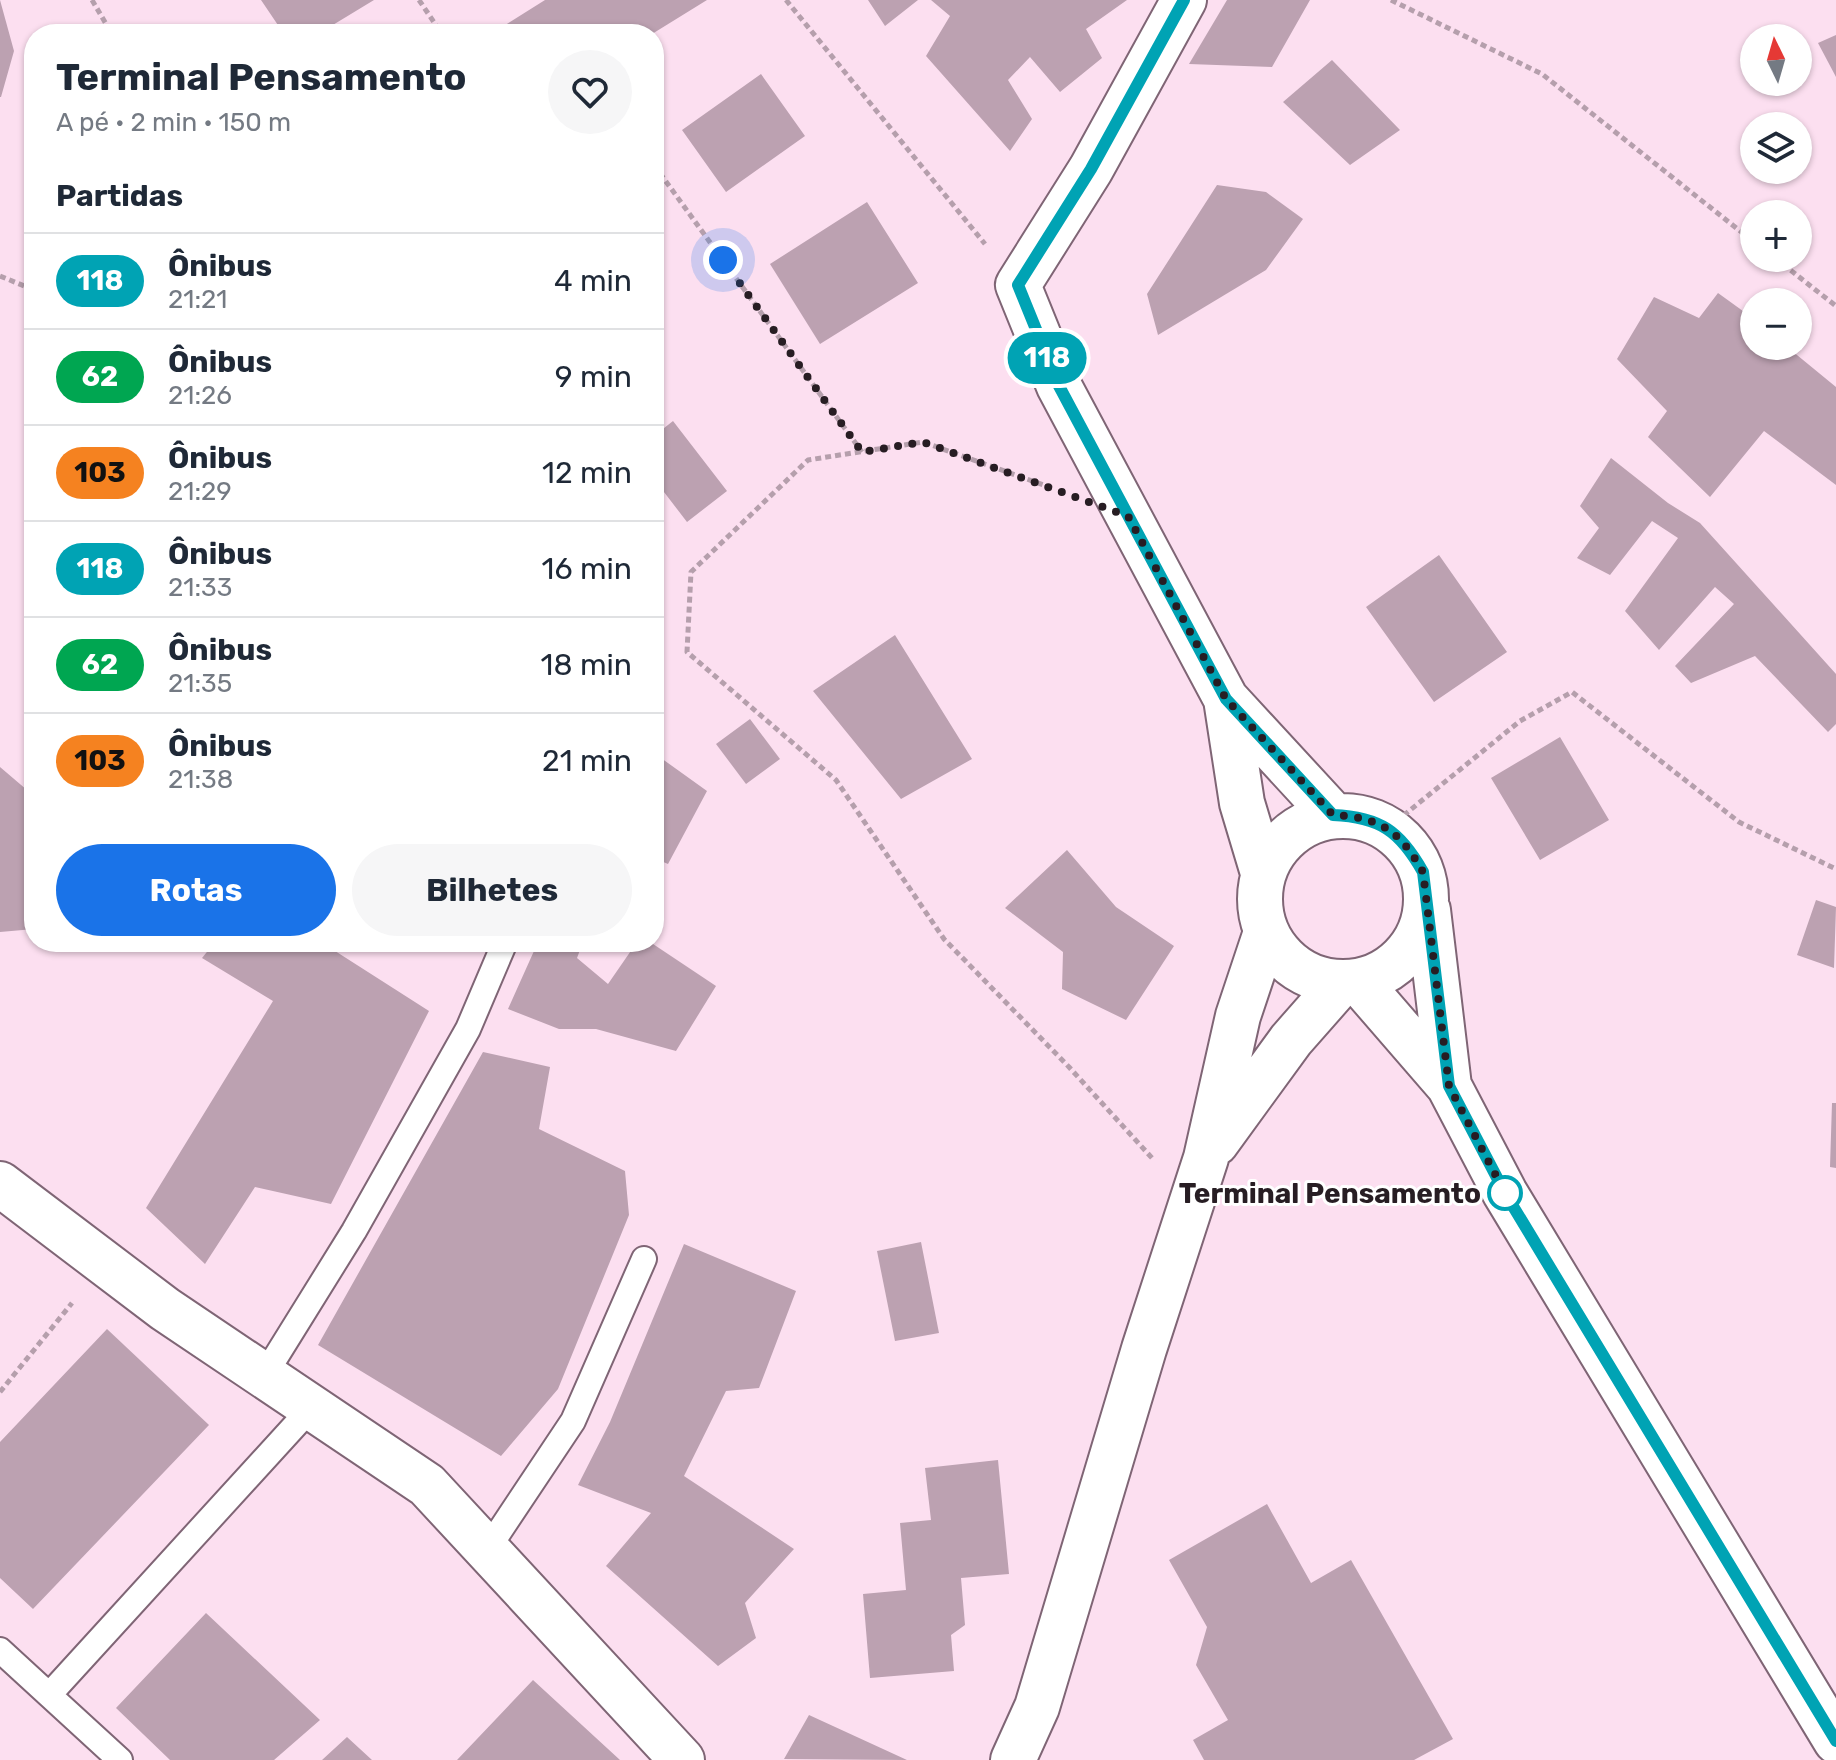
<!DOCTYPE html>
<html lang="pt">
<head>
<meta charset="utf-8">
<style>
	body { margin:0; font-family:Rubik,sans-serif; background:#f6f6f7; color:#1f2937; height:100vh; display:flex; flex-direction:column; font-size:30px; white-space:nowrap }
	* { box-sizing:border-box; margin:0 }
	p { font-size:26px; color:#747a83 }
	.icon { flex:none; width:44px; height:44px; fill:none; stroke:currentColor; stroke-width:2; stroke-linecap:round; stroke-linejoin:round }
	.map { position:relative; flex:1; overflow:hidden }
	.drawer { position:absolute; left:24px; top:24px; width:640px; height:928px; display:flex; flex-direction:column; background:#fff; border-radius:32px; box-shadow:0 2px 6px #0004 }
	.drawer>* { flex:none }
	.badge { padding:0 16px; border-radius:26px; font-size:28px; line-height:52px }
	.needle { width:52px; rotate:355deg }
	.controls { position:absolute; left:1740px; top:24px; display:grid; gap:16px }
	.controls a { display:grid; place-items:center; width:72px; height:72px; border-radius:50%; background:#fff; box-shadow:0 2px 6px #0004; font-size:40px }
	.you { position:absolute; width:40px; height:40px; margin:-20px; border:6px solid #fff; border-radius:50%; background:#1a73e8; box-shadow:0 0 0 12px #1a73e833 }
	.map>.badge { position:absolute; translate:-50% -50%; box-shadow:0 0 0 4px #fff }
	h2 { padding:0 32px; font-size:30px; line-height:72px }
	.round { display:grid; place-items:center; flex:none; width:84px; height:84px; border-radius:42px; background:#f6f6f7 }
	.overview { display:flex; align-items:center; justify-content:space-between; height:136px; padding:0 32px }
	h1 { font-size:38px; font-weight:700; line-height:60px }
	.button { display:flex; gap:16px; margin-top:auto; padding:16px 32px }
	.button a { flex:1; height:92px; border-radius:48px; background:#1a73e8; color:#fff; font-size:32px; font-weight:700; line-height:92px; text-align:center }
	.button a+a { background:#f6f6f7; color:#1f2937 }
	ul { padding:0; list-style:none }
	li { display:flex; align-items:center; gap:24px; height:96px; padding:0 32px; border-top:2px solid #e0e1e3 }
	li div { flex:1 }
	li b { display:block; font-size:30px }
	li em { font-style:normal }
	li .badge { min-width:88px; font-weight:700; text-align:center }
	.map>svg:first-child { display:block }
	.building { fill:#bca1b1 }
	.lines { fill:none; stroke-linecap:round; stroke-linejoin:round }
	.service-casing { stroke:#7f6575; stroke-width:28 }
	.minor-casing { stroke:#7f6575; stroke-width:48 }
	.tertiary-casing { stroke:#7f6575; stroke-width:48 }
	.path { stroke:#b59fac; stroke-width:5; stroke-dasharray:6 4; stroke-linecap:butt }
	.service { stroke:#fff; stroke-width:24 }
	.minor { stroke:#fff; stroke-width:44 }
	.tertiary { stroke:#fff; stroke-width:44 }
	.line-casing { stroke:#fff; stroke-width:18 }
	.line { stroke:#00a3b4; stroke-width:12 }
	.walk { stroke:#271d23; stroke-width:8; stroke-dasharray:0 14.4 }
	.stop-dot { fill:#fff; stroke:#00a3b4; stroke-width:4 }
	.labels { text-anchor:middle; dominant-baseline:central; stroke-width:6; stroke-linejoin:round; paint-order:stroke }
	.stop-label { font-size:28px; font-weight:bold; fill:#271d23; stroke:#fff; text-anchor:end }
</style>
</head>
<body>
<div class="map">
<svg width="1836" height="1760" viewBox="0 0 1836 1760">
	<rect width="100%" height="100%" fill="#fcdff0"/>
	<path class="building" d="M0,0L14,51L1,97H0Z
		M261,0H374L318,34H284Z
		M545,0H707L652,34H502L499,29Z
		M868,0H918L885,26Z
		M931,0H1127L1086,29L1102,58L1060,92L1030,57L1008,80L1032,119L1010,151L926,56L950,16Z
		M1227,0H1310L1272,67L1189,64Z
		M1836,35V77L1818,43Z
		M1332,60L1400,130L1350,165L1283,102Z
		M761,74L805,136L726,192L682,130Z
		M1217,185L1266,192L1303,219L1266,270L1158,335L1147,294Z
		M867,202L918,283L820,344L770,264Z
		M1718,293L1754,319V346H1786L1836,387V485L1764,431L1710,497L1648,437L1667,411L1617,359L1654,297L1699,318Z
		M673,421L727,491L687,522L654,479V436Z
		M1611,458L1668,503L1700,523L1836,674V724L1828,732L1755,656L1691,683L1675,666L1734,604L1715,587L1659,650L1625,611L1678,538L1652,521L1610,575L1577,558L1599,528L1580,506Z
		M1439,555L1507,652L1434,702L1366,607Z
		M895,635L972,759L901,799L813,691Z
		M750,719L780,759L746,784L716,744Z
		M1560,737L1609,820L1540,860L1491,778Z
		M654,753L707,791L668,864L654,858Z
		M0,767L34,796V929L0,932Z
		M1067,850L1116,907L1174,946L1126,1020L1062,989L1063,952L1005,908Z
		M1816,900L1836,907L1834,968L1797,955Z
		M215,942H321L429,1011L331,1204L255,1187L205,1264L146,1208L273,1001L202,958Z
		M538,942H583L577,958L608,984L637,942H650L716,986L676,1051L596,1029H559L508,1009Z
		M483,1052L550,1067L539,1129L625,1171L629,1215L558,1389L501,1456L318,1345Z
		M1832,1103H1836V1168L1830,1167Z
		M921,1242L939,1333L895,1341L877,1251Z
		M684,1244L796,1291L759,1388L726,1391L684,1476L794,1549L745,1603L756,1638L718,1666L606,1566L651,1513L578,1485L610,1422Z
		M107,1329L209,1425L33,1609L0,1578V1442Z
		M998,1460L1009,1574L961,1578L965,1625L951,1635L954,1671L870,1678L863,1594L906,1590L900,1523L931,1520L925,1468Z
		M1267,1504L1311,1583L1351,1560L1453,1739L1414,1760H1204L1193,1740L1228,1720L1196,1665L1207,1627L1169,1560Z
		M206,1613L320,1720L274,1760H170L116,1708Z
		M533,1680L620,1760H457Z
		M809,1715L907,1760L784,1759Z
		M347,1737L372,1760H322Z"/>
	<g class="lines">
		<g class="service-casing">
			<path id="service" d="M264,1376L354,1231L468,1029L505,942
				M487,1550L573,1421L644,1259
				M0,1650L49,1695L311,1408
				M49,1695L120,1760"/>
		</g>
		<g class="minor-casing">
			<path id="minor" d="M1216,1143L1291,1040L1342,982
				M0,1184L165,1309L427,1485L682,1760
				M1013,1760L1037,1707L1144,1349L1206,1158L1238,1016L1266,932"/>
		</g>
		<g class="tertiary-casing">
			<path id="tertiary" d="M1184,0L1091,169L1018,285L1059,386L1226,699L1333,815
				M1226,699L1242,803L1263,873
				M1260 899a83 83 0 1 1 166 0a83 83 0 1 1-166 0Z
				M1428,910L1449,1086
				M1358,981L1449,1086L1505,1193L1836,1741"/>
		</g>
		<path class="path" d="M92,0L112,34
			M419,0L442,34
			M786,0L985,244
			M1391,0L1542,74L1754,242
			M654,165L862,452
			M1775,258L1836,306
			M0,276L34,290
			M1052,488L923,442L808,460L691,572L687,652L836,780L944,939L1069,1067L1152,1158
			M1388,828L1520,721L1572,692L1739,822L1836,869
			M0,1392L72,1303"/>
		<use href="#service" class="service"/>
		<use href="#minor" class="minor"/>
		<use href="#tertiary" class="tertiary"/>
	</g>
	<g class="lines">
		<g class="line-casing">
			<path id="line" d="M1184,0L1091,169L1018,285L1059,386L1226,699L1333,815C1380,817 1400,831 1423,872L1449,1086L1505,1193L1836,1741"/>
		</g>
		<use href="#line" class="line"/>
		<path class="walk" d="M723,260L862,452L923,442L1128,516L1226,699L1333,815C1380,817 1400,831 1423,872L1449,1086L1505,1193"/>
	</g>
	<circle class="stop-dot" cx="1505" cy="1193" r="16"/>
	<g class="labels">
		<g class="stop-label">
			<text x="1481" y="1193">Terminal Pensamento</text>
		</g>
	</g>
</svg>
<div class="controls">
<a><svg class="needle" viewBox="-14 -14 28 28"><path d="M0-13l5 13h-10z" fill="#e53935"/><path d="M0 13l5-13h-10z" fill="#747a83"/></svg></a>
<a><svg class="icon" aria-label="layers" viewBox="0 0 24 24"><path d="M12 4l9 5-9 5-9-5zM3 14l9 5 9-5"/></svg></a>
<a>+</a>
<a>−</a>
</div>
<div class="you" style="left:723px;top:260px"></div>
<b class="badge" style="left:1047px;top:358px;background:#00a3b4;color:#fff">118</b>
<section class="drawer">
<div class="overview"><div><h1>Terminal Pensamento</h1><p>A pé · 2 min · 150 m</p></div><a class="round"><svg class="icon" aria-label="heart" viewBox="0 0 24 24"><path d="M12 20l-8-8c-3-5 5-10 8-4 3-6 11-1 8 4z"/></svg></a></div>
<h2>Partidas</h2>
<ul>
<li><span class="badge" style="background:#00a3b4;color:#fff">118</span><div><b>Ônibus</b><p>21:21</p></div><em>4 min</em></li>
<li><span class="badge" style="background:#00a651;color:#fff">62</span><div><b>Ônibus</b><p>21:26</p></div><em>9 min</em></li>
<li><span class="badge" style="background:#f58220;color:#111">103</span><div><b>Ônibus</b><p>21:29</p></div><em>12 min</em></li>
<li><span class="badge" style="background:#00a3b4;color:#fff">118</span><div><b>Ônibus</b><p>21:33</p></div><em>16 min</em></li>
<li><span class="badge" style="background:#00a651;color:#fff">62</span><div><b>Ônibus</b><p>21:35</p></div><em>18 min</em></li>
<li><span class="badge" style="background:#f58220;color:#111">103</span><div><b>Ônibus</b><p>21:38</p></div><em>21 min</em></li>
</ul>
<div class="button"><a>Rotas</a><a>Bilhetes</a></div>
</section>
</div>
</body>
</html>
